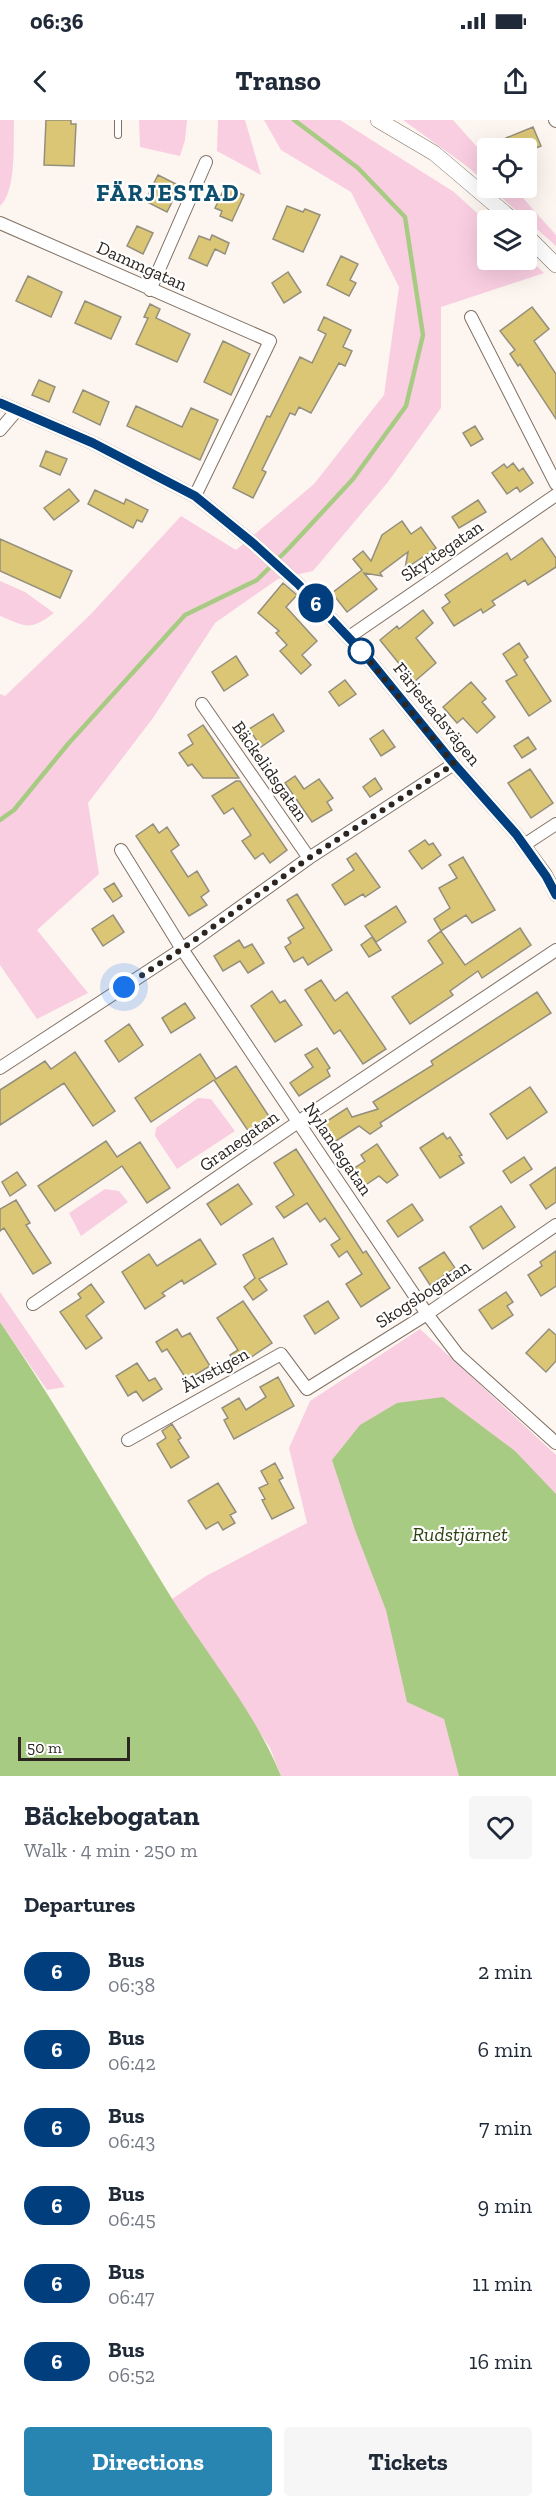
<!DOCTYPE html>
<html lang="en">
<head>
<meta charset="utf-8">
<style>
	body { margin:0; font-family:"Zilla Slab",serif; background:#f6f6f7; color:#1f2937; height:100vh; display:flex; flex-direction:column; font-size:22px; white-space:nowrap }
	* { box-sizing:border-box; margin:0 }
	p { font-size:20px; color:#747a83 }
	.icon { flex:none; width:33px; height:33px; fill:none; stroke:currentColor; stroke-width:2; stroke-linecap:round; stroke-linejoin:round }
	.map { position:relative; height:1656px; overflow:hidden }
	.drawer { display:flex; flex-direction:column; background:#fff; flex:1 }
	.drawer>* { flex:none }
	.badge { padding:0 12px; border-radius:20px; font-size:21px; line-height:39px }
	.controls { position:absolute; left:477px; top:18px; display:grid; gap:12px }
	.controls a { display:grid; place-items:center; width:60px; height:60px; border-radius:6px; background:#fff; box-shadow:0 6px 24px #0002; font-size:30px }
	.scale { position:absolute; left:18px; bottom:15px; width:112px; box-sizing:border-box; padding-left:6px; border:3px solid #2c2520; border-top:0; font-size:16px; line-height:21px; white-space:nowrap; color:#2c2520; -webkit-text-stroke:4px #fff; paint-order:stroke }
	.you { position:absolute; width:30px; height:30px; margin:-15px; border:4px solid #fff; border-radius:50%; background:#1a73e8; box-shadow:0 0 0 9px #1a73e833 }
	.map>.badge { position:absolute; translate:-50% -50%; box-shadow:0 0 0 3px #fff }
	h2 { padding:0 24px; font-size:22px; line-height:54px }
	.round { display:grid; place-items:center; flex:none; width:63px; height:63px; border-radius:6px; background:#f6f6f7 }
	.summary { display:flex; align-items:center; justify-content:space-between; height:102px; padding:0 24px }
	h1 { font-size:28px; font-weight:800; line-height:45px }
	.action { display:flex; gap:12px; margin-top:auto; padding:12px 24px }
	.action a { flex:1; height:69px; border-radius:6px; background:#2884b1; color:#fff; font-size:24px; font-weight:800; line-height:69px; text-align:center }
	.action a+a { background:#f6f6f7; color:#1f2937 }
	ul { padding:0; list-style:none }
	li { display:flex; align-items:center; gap:18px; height:78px; padding:0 24px }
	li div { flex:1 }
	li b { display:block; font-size:22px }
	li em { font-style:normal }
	li .badge { min-width:66px; font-weight:700; text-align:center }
	.status { display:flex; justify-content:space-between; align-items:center; height:42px; padding:0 30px; background:#fff; direction:ltr }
	.status svg { height:16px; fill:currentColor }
	header { display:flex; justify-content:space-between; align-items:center; height:78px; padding:0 24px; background:#fff; font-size:27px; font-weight:800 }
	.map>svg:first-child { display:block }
	.green { fill:#f9cee1 }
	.water { fill:#a8cb83 }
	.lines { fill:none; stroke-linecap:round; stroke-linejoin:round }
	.stream { stroke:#a8cb83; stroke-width:4.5 }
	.building { fill:#dbc676; stroke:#948f7c; stroke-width:1.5 }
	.service-casing { stroke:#817164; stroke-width:8 }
	.minor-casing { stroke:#817164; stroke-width:14 }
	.tertiary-casing { stroke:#817164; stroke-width:16 }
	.service { stroke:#fff; stroke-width:6 }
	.minor { stroke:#fff; stroke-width:12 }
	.tertiary { stroke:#fff; stroke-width:15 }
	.line-casing { stroke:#fff; stroke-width:14 }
	.line { stroke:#003e7d; stroke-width:9 }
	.walk { stroke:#2c2520; stroke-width:6; stroke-dasharray:0 10.8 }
	.stop-dot { fill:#fff; stroke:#003e7d; stroke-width:3 }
	.labels { text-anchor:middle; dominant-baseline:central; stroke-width:4.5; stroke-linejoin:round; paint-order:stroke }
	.street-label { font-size:18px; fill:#2c2520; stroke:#fff }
	.water-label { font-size:20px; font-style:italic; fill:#2b410e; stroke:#fff }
	.district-label { font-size:24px; font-weight:bold; letter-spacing:1.5px; fill:#0d4f6e; stroke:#fff }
</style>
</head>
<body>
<div class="status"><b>06:36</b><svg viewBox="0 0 49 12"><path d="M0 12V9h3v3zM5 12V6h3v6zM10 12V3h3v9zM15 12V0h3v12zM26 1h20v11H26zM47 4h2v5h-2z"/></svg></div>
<header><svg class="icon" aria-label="back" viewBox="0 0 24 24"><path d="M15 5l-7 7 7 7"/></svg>Transo<svg class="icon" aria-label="share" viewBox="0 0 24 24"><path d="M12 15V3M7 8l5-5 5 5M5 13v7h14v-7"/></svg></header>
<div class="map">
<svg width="556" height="1656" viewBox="0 0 556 1656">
	<rect width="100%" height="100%" fill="#fdf6f0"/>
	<path class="green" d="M0,0H14C13,23 17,70 0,86Z
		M139,0H187L185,20L180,36L140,27Z
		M218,0H245L261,55L217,31Z
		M264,0H340L454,72L487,102L488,140H526L527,137L544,153L441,187V288L388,362L313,451L278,459L215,503L153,598L88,683L99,754L37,810L88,873L37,899L0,845V574L5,576L90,495L181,396L236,430L314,364L384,275L399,167L351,72L281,30Z
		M403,0H453L487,38V64L468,47Z
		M491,68H514L556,115V126Z
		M0,461L25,472L54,493C30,511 27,507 0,496Z
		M198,978L211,979L235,1011L177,1049L155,1016L156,1008Z
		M105,1069L119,1071L128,1082L81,1116L69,1093Z
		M0,1172L65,1267L47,1270L0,1202Z
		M420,1209L556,1335V1656H281L270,1628L172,1479L206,1456L307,1403L289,1328L310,1281Z"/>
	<path class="water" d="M0,1202C61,1291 114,1385 171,1477C208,1536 255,1592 281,1656H0Z
		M443,1277L515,1331L556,1374V1656H459L444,1599L407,1582L386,1490L355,1410L332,1340L360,1305L397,1283Z"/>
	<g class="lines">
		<path class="stream" d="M0,700L14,690L68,624L185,495L257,460L290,427L353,359L406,286L423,215L405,97L358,48L294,0"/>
	</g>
	<path class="building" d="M46,0H71V4H76L74,46L44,45Z
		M533,7L541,26L526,32V28H510L506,18Z
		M158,55L180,66L167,92L145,81Z
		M225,67L244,75L232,101L220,96L222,91L215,88Z
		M287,86L303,92L305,89L320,95L303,132L273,119Z
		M137,106L153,113L143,134L127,126Z
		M212,115L229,123L225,134L215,129L207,146L189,138L199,116L210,120Z
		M341,136L358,144L350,160L356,163L349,176L327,165Z
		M288,152L301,172L284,183L272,163Z
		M28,156L62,172L51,197L16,181Z
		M85,181L121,197L111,219L75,203Z
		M150,184L160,189L156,198L190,214L177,242L136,224L148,198L144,197Z
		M532,187L549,209L534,221L556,254V299L520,244L518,246L510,234L515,230L500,211Z
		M324,197L351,210L343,227L352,231L345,246L339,243L311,293L299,287L295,295L290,293L262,350L266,352L253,378L233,368L267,296L270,297L300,237L312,243L326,214L318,210Z
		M223,221L250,234L231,275L204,262Z
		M39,260L55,267L49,282L32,275Z
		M83,270L109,282L100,305L73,292Z
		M136,286L182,307L191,288L218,300L200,340L127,306Z
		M475,306L483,319L471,326L463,313Z
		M46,331L67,339L60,355L40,346Z
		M513,343L519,351L523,348L533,363L520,372L517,367L507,374L492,353L504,344L507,348Z
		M69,369L79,381L54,400L44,388Z
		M95,370L124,384L126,379L148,390L142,402L137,400L133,408L88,384Z
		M478,380L486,392L459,408L452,397Z
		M402,401L411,414L421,407L436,428L405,449L408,432L380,453L382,456L364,453L377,469L347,492L332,473L362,450L353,439L363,431L371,441L382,415Z
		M542,418L556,438V447L528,465L525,460L492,481L495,485L483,493L481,489L454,506L442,488L450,482L445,475L507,433L511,440Z
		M0,419L72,451L60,478L0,451Z
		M283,463L297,475L286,487L317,521L302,535L311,545L301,554L280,531L287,525L276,513L279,511L258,493Z
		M423,490L433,503L416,518L436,543L414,562L380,520L397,506L399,509Z
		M519,523L528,537L524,540L551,581L529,596L506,561L517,555L503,534Z
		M236,536L248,555L224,571L212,552Z
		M345,560L356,574L339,586L329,572Z
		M471,562L486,579L482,582L495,597L477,613L463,598L457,603L443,587Z
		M273,594L284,611L261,627L249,609Z
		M203,605L239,658H203L192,644L188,646L179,633L193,624L188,615Z
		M383,610L395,627L381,636L370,619Z
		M528,617L536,629L522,638L514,626Z
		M530,649L553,683L531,698L508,663Z
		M295,656L304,669L319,659L333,678L327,682L332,690L312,702L285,663Z
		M375,658L382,669L370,677L363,667Z
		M236,661H240L287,730L270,743L263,733L255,739L242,721L251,715L233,688L224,694L212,676Z
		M153,704L159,713L167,707L179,725L171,731L188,757L197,751L209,771L201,777L207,785L189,796L136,716Z
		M425,720L429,725L433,723L441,735L422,749L409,731Z
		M356,733L380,767L365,777L363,774L345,785L332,765L354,750L347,739Z
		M463,737L495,790L472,803L466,795L441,811L434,799L450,788L439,768L457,758L449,745Z
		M114,763L122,776L113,782L104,769Z
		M297,774L332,830L308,845L303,837L294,842L285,827L291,823L288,818L304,808L287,780Z
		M396,786L406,802L376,822L365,806Z
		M113,795L124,812L103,826L92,809Z
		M520,808L531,825L482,858L478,851L450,871L453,875L410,904L392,877L443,843L428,821L441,811L465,845Z
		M372,817L381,830L369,837L361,825Z
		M239,820L244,828L252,824L264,843L248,853L240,841L223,851L214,836Z
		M321,860L335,881L347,872L386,929L363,944L340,910L334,914L305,870Z
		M272,871L280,883L285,880L302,905L275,922L251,886Z
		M537,872L551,893L380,1003L382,1006L370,1014L359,1006L336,1021L324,1003L347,988L352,997L378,989L373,982L433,945L431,941Z
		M185,883L195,898L171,913L162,898Z
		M129,904L143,925L119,942L105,921Z
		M317,928L330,948L327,950L330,956L299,976L290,963L313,947L305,935Z
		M75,932L115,991L93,1006L64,963L0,1005V970L45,941L51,949Z
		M200,934L216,959L236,946L274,1004L253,1018L214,960L151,1002L135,978Z
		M530,967L547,992L507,1019L490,994Z
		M443,1013L447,1019L450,1017L462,1035L459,1036L464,1043L440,1058L420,1028Z
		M106,1021L117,1037L140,1022L170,1068L147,1083L122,1046L55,1091L38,1066Z
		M377,1024L398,1055L387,1063L379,1056L361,1068L350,1051L365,1041L361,1035Z
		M296,1029L363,1133L366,1131L390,1168L361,1187L346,1164L362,1154L347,1131L339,1137L331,1125L340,1119L325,1098L320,1102L307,1083L284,1098L276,1087L294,1075L274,1043Z
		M524,1037L532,1049L511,1063L503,1051Z
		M556,1047V1082L546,1089L530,1065Z
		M17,1052L26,1065L10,1076L2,1062Z
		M238,1064L252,1084L221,1105L207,1084Z
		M16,1080L30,1103L26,1105L51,1143L33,1154L4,1108L0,1111V1089Z
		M412,1084L423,1100L398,1117L387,1101Z
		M501,1086L515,1107L483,1129L470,1107Z
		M273,1118L287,1144L259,1159L267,1170L253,1180L244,1167L255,1158L243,1135Z
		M200,1119L216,1144L184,1164L182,1160L162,1173L165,1176L145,1189L122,1152L149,1134L157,1146Z
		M556,1131V1166L541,1176L528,1155L542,1146L540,1142Z
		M444,1132L455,1148L430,1165L419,1148Z
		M91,1164L104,1182L86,1196L102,1218L86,1229L60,1192L81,1178L78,1174Z
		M506,1172L513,1182L507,1186L513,1195L492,1209L479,1190Z
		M243,1181L272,1223L238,1246L230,1235L238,1230L217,1198Z
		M328,1181L339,1198L315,1214L304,1196Z
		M177,1209L182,1217L190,1213L210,1246L187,1260L167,1229L162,1232L156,1222Z
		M549,1209L556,1215V1241L546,1252L526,1233Z
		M137,1243L149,1261L155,1258L162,1269L143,1281L136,1271L128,1276L116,1256Z
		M278,1257L294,1286L234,1319L224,1300L228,1298L222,1288L239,1278L246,1290L266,1277L260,1267Z
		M172,1304L181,1318L178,1320L189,1337L171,1348L157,1324L166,1318L162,1311Z
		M275,1343L283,1358L279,1360L294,1388L272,1399L262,1380L265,1379L259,1368L268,1364L261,1351Z
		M218,1363L236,1392L230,1395L235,1403L223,1410L218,1402L206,1409L188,1381Z"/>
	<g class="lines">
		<g class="service-casing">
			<path id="service" d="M118,15V0"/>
		</g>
		<g class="minor-casing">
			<path id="minor" d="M555,0L556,1
				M0,103L270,221L195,376
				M150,170L206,42
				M471,197L556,364
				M0,283L93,323L195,376L254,424L298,464L367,537L454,644L516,714L546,755L556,775
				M0,310L17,290
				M349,517L556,375
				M202,584L309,738
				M524,725L556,704
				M121,730L182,829L427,1194L458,1235L556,1323
				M0,948L182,829L309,738L454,644
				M33,1184L298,1002L556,830
				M128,1320L281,1234L307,1269L427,1194L556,1105"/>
		</g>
		<g class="tertiary-casing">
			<path id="tertiary" d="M378,0L434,33L513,100
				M526,115L556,145"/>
		</g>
		<use href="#service" class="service"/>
		<use href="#minor" class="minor"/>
		<use href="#tertiary" class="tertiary"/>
	</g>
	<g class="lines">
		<g class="line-casing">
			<path id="line" d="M0,283L93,323L195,376L254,424L298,464L367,537L454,644L516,714L546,756L556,775"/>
		</g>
		<use href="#line" class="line"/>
		<path class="walk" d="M124,867L182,829L309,738L454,644L358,527L361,531"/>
	</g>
	<circle class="stop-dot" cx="361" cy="531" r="12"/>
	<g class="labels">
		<g class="street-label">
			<text transform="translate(142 146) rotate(24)">Dammgatan</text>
			<text transform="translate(442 431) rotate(-34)">Skyttegatan</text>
			<text transform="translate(437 594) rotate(51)">Färjestadsvägen</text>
			<text transform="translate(270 651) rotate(55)">Bäckelidsgatan</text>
			<text transform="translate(239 1021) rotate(-35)">Granegatan</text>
			<text transform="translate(338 1029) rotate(56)">Nylandsgatan</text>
			<text transform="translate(423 1174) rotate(-33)">Skogsbogatan</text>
			<text transform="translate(215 1250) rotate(-29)">Älvstigen</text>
		</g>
		<g class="water-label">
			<text x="460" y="1414">Rudstjärnet</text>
		</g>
		<g class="district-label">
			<text x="168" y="72">FÄRJESTAD</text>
		</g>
	</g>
</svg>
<div class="controls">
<a><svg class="icon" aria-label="locate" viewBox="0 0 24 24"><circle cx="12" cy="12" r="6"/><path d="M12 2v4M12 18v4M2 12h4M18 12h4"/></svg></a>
<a><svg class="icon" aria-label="layers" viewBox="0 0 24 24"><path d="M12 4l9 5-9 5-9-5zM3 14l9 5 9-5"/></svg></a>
</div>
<div class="scale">50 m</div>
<div class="you" style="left:124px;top:867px"></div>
<b class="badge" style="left:316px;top:483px;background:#003e7d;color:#fff">6</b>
</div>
<section class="drawer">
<div class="summary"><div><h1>Bäckebogatan</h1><p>Walk · 4 min · 250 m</p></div><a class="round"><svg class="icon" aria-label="heart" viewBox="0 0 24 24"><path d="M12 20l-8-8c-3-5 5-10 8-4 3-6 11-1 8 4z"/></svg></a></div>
<h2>Departures</h2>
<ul>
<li><span class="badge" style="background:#003e7d;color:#fff">6</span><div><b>Bus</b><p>06:38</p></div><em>2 min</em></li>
<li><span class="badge" style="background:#003e7d;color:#fff">6</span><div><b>Bus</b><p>06:42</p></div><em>6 min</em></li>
<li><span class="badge" style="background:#003e7d;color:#fff">6</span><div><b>Bus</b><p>06:43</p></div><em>7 min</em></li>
<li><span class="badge" style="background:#003e7d;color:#fff">6</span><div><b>Bus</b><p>06:45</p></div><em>9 min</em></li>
<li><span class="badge" style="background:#003e7d;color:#fff">6</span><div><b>Bus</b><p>06:47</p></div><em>11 min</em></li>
<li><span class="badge" style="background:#003e7d;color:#fff">6</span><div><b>Bus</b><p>06:52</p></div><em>16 min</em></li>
</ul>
<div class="action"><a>Directions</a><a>Tickets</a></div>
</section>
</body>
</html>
